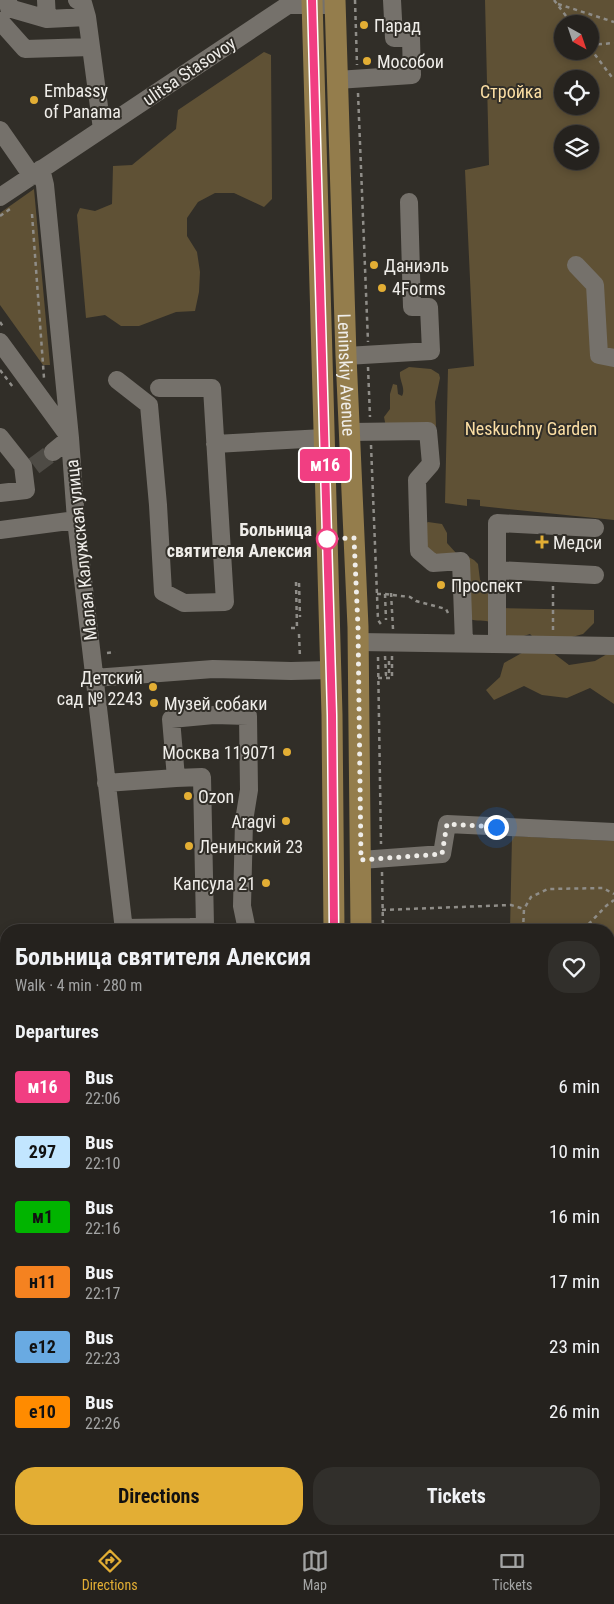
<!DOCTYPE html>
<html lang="en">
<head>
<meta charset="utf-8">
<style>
	body { margin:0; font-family:"Roboto Condensed",sans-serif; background:#312f2b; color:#f1f3f6; height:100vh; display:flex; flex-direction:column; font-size:19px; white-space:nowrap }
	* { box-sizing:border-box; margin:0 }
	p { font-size:16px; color:#a3a4a4 }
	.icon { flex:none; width:28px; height:28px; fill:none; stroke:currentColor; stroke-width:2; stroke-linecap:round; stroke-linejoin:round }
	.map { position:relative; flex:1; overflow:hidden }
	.details { position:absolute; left:0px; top:924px; width:615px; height:611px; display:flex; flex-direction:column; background:#25221e; border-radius:20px 20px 0 0; box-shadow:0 2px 8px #0003,0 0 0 1px #423f3c }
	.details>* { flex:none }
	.badge { padding:0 10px; border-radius:4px; font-size:18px; line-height:32px }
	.needle { width:32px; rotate:140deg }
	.fabs { position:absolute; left:554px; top:15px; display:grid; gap:10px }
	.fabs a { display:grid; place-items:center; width:45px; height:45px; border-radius:50%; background:#25221e; box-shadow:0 2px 8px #0003,0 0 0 1px #423f3c; font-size:25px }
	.you { position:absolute; width:25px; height:25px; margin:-12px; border:4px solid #fff; border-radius:50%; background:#1a73e8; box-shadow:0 0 0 8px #1a73e833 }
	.map>.badge { position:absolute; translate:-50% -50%; box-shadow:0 0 0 2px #fff }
	h2 { padding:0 15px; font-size:19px; line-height:45px }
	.round { display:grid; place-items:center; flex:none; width:52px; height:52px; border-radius:20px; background:#312f2b }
	.summary { display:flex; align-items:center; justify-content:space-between; height:85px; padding:0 15px }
	h1 { font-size:24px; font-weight:700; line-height:38px }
	.button { display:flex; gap:10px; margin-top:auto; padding:10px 15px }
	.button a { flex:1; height:58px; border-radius:20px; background:#e3ae34; color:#111; font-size:20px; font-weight:700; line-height:58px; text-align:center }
	.button a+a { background:#312f2b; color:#f1f3f6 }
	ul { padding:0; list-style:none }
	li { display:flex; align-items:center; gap:15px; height:65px; padding:0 15px }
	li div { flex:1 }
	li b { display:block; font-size:19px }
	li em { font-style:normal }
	li .badge { min-width:55px; font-weight:700; text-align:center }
	.dock { display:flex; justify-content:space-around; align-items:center; height:70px; border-top:1px solid #423f3c; background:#25221e; font-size:14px; color:#a3a4a4 }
	.dock a { display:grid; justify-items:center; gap:2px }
	.dock .current { color:#e3ae34 }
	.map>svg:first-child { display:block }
	.green { fill:#5f5135; fill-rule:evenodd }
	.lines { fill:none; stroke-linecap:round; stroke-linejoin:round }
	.minor-tunnel { stroke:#4e4b45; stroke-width:18; stroke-dasharray:18 9; stroke-linecap:butt }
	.path { stroke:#8f8d88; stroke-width:2.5; stroke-dasharray:4 4; stroke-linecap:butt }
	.minor { stroke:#75716b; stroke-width:18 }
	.major { stroke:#947d4c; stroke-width:21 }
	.line-casing { stroke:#fff; stroke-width:11 }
	.line { stroke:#f13e82; stroke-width:8 }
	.walk { stroke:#efede9; stroke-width:5; stroke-dasharray:0 9 }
	.poi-dot { fill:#e3ae34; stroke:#312e28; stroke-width:2 }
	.stop-dot { fill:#fff; stroke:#f13e82; stroke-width:2.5 }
	.labels { text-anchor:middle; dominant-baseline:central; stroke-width:4; stroke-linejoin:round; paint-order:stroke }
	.poi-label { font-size:18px; fill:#efede9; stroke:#312e28; text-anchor:start }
	.street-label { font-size:18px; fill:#efede9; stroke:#312e28 }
	.park-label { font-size:18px; fill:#fbdea4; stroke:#312e28 }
	.stop-label { font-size:18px; font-weight:bold; fill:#efede9; stroke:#312e28; text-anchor:end }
</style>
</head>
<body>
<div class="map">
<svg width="614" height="1534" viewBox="0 0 614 1534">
	<rect width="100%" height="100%" fill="#312e28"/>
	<path class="green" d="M485,0H614V520L480,506V500L467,499V506L445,503L448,369L474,366L465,170L489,165ZM562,24H590V51H562ZM562,79H590V106H562ZM562,134H590V161H562Z
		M264,52L271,55L272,199L264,207L234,193H215L198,202L187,218V236L197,252L200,272L199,292L195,311L176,312L139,326H121L105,315L86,318L77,215L80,208L95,211L112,204L113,166L132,165L176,129L178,110Z
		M34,189L50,365H43L0,305V213Z
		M409,367L431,369L439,374L440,378L435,402L436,426L431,431L386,427L384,417L390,409V394L393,384L397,385L398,394L402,396C406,388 399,381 400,372Z
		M428,522L442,524L447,533V543L456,553L465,555L474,560L478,564L480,580L494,595L499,608L594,610V623L583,634L572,637H533L530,634C519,638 510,640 501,631C498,629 495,624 492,623C484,619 477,622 469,619L465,578L440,557L423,549L425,524Z
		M527,650L552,652L569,665L595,661L614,650V704L590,688L567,698L542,695L524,686L494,700L486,690L500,677L504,663Z
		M512,836L614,841V1319H609V930H510Z
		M536,1529H599V1534H537Z"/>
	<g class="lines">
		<path class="minor-tunnel" d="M34,466L53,452"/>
		<path class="path" d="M355,0L357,65
			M554,0L572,24
			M558,4L614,22
			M590,45L614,43
			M590,48L614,80
			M358,93L368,342
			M32,214L44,378
			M0,216L10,209
			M0,322L4,328
			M368,367L370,417
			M0,370L13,387
			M371,445L378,620L383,627
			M391,593L393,629
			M377,594H385L386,620
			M385,594L410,597L416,601L446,609L448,613
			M291,628H297L296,582H299L300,617
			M553,630V586
			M299,634L300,658
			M107,653L115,652
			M385,656L386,675H389V657
			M378,657L381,844
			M378,678H392V656
			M382,872L383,930
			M382,910L511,905L524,909
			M523,930L524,909L531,897L548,889L603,888L614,894
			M583,930L606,906L614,900
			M609,992L614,990
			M609,1078L614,1060
			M609,1477L614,1478
			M609,1497L614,1496
			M609,1502L610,1534
			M392,1529V1534
			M557,1534L563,1529"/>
		<path class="minor" d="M8,0L9,8L47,19
			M46,0L47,19L87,17
			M77,0L83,3L87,17L102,129
			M0,21L25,49L91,47
			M337,80L412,75L411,38H394L392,0
			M0,130L32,176
			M41,169L45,185L70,438L76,520L124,930
			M0,197L288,5H336
			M576,265L595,285L599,355L614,358
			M0,342L70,438
			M346,356L431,351L429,307H412L409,202
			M117,380L149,405L158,505L163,592L184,603L225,602L212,388H159
			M350,432L428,431L431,464L417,480L419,551L433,563L461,561L464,643
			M0,437L23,466L26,490L0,493
			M215,444L324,438
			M53,452L70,438
			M0,530L76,520
			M497,570L595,575
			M359,642L614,646
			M497,644V523L595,528
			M94,678L213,669L291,671L330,670
			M176,778L202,777L205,926L191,927
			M106,783L176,778L171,719L214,715L248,716L249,790L244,821L242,906L247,930
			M361,860L442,854L447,824L614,832
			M124,928L191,927V930
			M609,1142H614
			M609,1418L614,1417
			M0,1438L6,1436
			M0,1490L6,1503
			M188,1529L189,1534
			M265,1529V1534
			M495,1534V1529"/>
		<g class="major">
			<path d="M312,0L332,715L334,930"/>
			<path id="s1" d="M335,0L346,356L358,627L361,930"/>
			<path d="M338,1529V1534"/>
			<path d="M367,1529V1534"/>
		</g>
	</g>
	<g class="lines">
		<g class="line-casing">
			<path id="line" d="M312,0L332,715L334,930"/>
		</g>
		<use href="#line" class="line"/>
		<path class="walk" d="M327,539L354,538L358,627L361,860L442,854L447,824L496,827"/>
	</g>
	<g class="poi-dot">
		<circle cx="364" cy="25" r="5"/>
		<circle cx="367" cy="61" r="5"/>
		<circle cx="34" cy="100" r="5"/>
		<circle cx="374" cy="265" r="5"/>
		<circle cx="382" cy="288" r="5"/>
		<path d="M539.5 534.5h5v5h5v5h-5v5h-5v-5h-5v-5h5z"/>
		<circle cx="441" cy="585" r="5"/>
		<circle cx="153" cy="687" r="5"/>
		<circle cx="154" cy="703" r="5"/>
		<circle cx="287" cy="752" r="5"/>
		<circle cx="188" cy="796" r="5"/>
		<circle cx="286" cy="821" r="5"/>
		<circle cx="189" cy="846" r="5"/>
		<circle cx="266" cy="883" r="5"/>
	</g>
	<circle class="stop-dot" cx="327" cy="539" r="10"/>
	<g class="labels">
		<g class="poi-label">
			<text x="374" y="25">Парад</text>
			<text x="377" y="61">Мособои</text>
			<text x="44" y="90">Embassy<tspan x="44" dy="21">of Panama</tspan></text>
			<text x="384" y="265">Даниэль</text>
			<text x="392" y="288">4Forms</text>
			<text x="553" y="542">Медси</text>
			<text x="451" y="585">Проспект</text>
			<text x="143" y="677" text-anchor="end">Детский<tspan x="143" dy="21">сад № 2243</tspan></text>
			<text x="164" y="703">Музей собаки</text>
			<text x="277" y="752" text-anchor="end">Москва 119071</text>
			<text x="198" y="796">Ozon</text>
			<text x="276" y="821" text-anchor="end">Aragvi</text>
			<text x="199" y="846">Ленинский 23</text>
			<text x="256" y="883" text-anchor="end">Капсула 21</text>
		</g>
		<g class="street-label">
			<text transform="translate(189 71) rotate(-34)">ulitsa Stasovoy</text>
			<text stroke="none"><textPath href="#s1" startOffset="375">Leninskiy Avenue</textPath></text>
			<text transform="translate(81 550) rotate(-96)">Малая Калужская улица</text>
		</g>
		<g class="park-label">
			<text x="511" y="91">Стройка</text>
			<text x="531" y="428">Neskuchny Garden</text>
		</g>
		<g class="stop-label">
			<text x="312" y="529">Больница<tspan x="312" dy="21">святителя Алексия</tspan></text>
		</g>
	</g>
</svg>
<div class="fabs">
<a><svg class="needle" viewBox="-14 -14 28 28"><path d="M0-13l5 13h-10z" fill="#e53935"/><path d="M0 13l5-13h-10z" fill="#a3a4a4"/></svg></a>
<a><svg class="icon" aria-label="locate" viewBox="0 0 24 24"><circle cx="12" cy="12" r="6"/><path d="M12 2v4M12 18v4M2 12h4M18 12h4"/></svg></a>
<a><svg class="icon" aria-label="layers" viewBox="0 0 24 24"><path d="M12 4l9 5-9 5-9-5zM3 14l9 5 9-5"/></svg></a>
</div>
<div class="you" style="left:496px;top:827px"></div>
<b class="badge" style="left:325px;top:465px;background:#f13e82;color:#fff">м16</b>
<section class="details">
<div class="summary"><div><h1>Больница святителя Алексия</h1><p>Walk · 4 min · 280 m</p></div><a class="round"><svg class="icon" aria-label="heart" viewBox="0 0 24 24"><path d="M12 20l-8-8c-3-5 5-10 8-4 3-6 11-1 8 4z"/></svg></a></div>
<h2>Departures</h2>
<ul>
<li><span class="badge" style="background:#f13e82;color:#fff">м16</span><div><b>Bus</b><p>22:06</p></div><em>6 min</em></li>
<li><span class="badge" style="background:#c2e6ff;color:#111">297</span><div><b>Bus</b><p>22:10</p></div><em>10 min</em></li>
<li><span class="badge" style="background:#01b400;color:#111">м1</span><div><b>Bus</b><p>22:16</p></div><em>16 min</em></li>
<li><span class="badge" style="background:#f58220;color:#111">н11</span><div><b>Bus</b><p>22:17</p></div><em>17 min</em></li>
<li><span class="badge" style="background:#69aae2;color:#111">е12</span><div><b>Bus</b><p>22:23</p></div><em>23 min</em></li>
<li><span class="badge" style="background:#ff8b00;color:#111">е10</span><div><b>Bus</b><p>22:26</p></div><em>26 min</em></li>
</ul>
<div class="button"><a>Directions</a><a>Tickets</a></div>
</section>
</div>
<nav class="dock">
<a class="current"><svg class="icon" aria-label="directions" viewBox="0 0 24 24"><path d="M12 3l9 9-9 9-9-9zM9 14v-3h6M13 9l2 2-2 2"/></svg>Directions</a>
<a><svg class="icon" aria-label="map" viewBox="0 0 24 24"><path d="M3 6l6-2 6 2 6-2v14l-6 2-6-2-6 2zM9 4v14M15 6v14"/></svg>Map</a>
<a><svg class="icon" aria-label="tickets" viewBox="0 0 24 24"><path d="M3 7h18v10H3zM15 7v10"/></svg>Tickets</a>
</nav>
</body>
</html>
